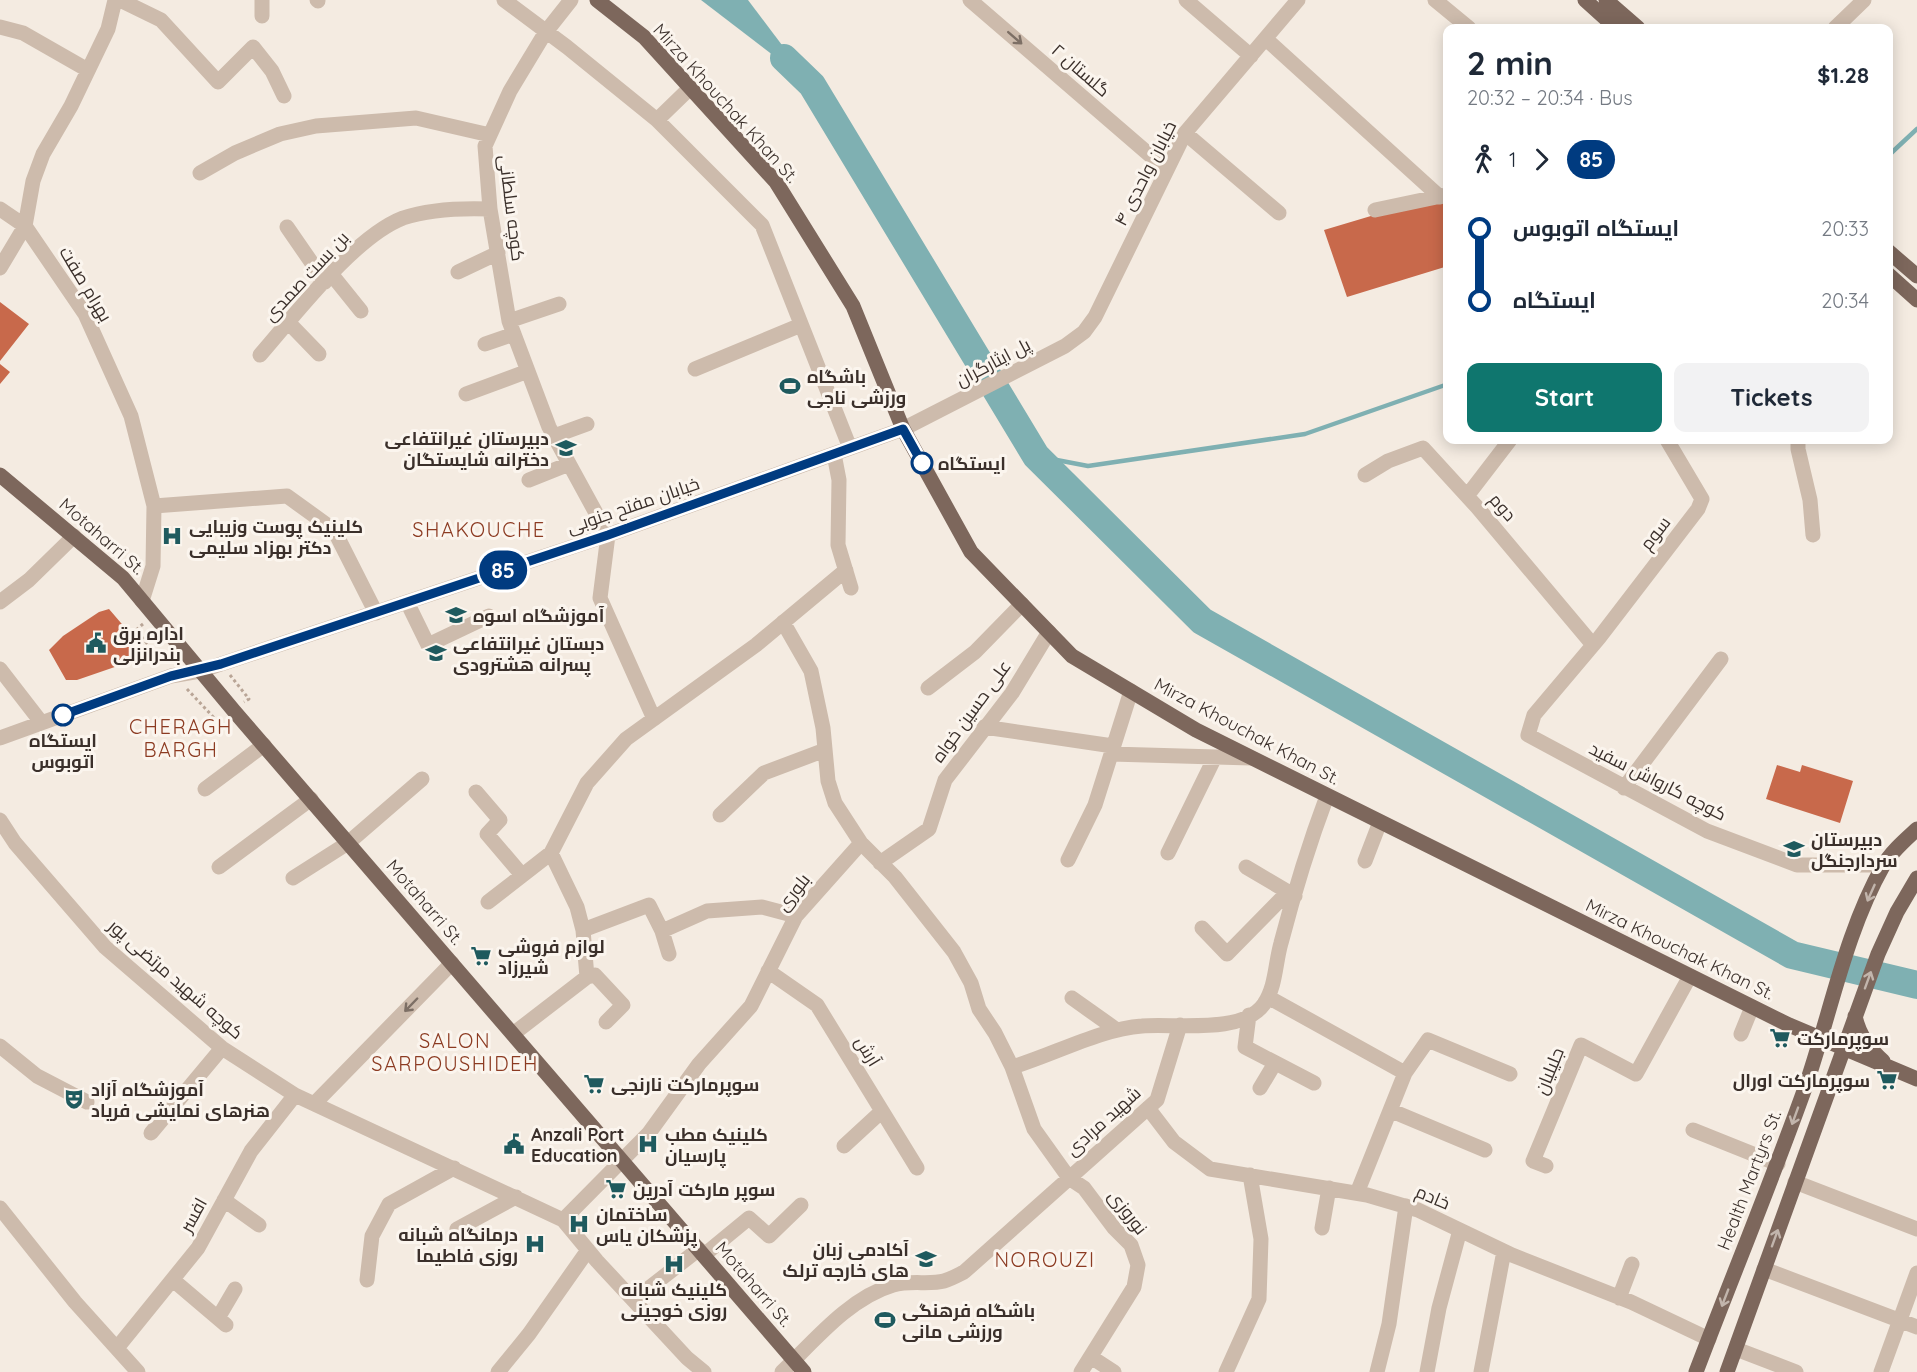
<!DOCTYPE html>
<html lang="en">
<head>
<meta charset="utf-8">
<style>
	body { margin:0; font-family:Quicksand,Cairo,sans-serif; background:#f2f2f3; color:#1f2937; height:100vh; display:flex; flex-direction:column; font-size:22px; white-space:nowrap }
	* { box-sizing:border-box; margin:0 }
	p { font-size:20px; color:#747a83 }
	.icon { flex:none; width:33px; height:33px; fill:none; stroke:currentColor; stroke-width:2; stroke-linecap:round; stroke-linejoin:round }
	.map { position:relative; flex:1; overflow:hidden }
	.drawer { position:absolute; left:1443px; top:24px; width:450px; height:420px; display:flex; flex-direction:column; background:#fff; border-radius:12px; box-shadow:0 3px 15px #0003 }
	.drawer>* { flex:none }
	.badge { padding:0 12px; border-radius:20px; font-size:21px; line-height:39px }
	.map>.badge { position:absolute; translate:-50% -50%; box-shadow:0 0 0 3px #fff }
	.legs { display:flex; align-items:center; gap:9px; height:66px; padding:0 24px; font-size:20px }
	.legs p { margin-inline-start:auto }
	.head { display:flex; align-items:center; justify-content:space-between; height:102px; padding:0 24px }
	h1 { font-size:33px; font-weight:800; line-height:45px }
	.button { display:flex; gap:12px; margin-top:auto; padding:12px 24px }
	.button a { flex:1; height:69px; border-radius:12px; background:#0f766e; color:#fff; font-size:24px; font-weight:800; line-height:69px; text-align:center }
	.button a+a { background:#f2f2f3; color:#1f2937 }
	ul { padding:0 24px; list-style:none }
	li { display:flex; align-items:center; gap:21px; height:72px; font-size:22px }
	li i { display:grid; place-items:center; width:9px; height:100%; margin:0 8px; background:currentColor }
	li i::after { content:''; width:15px; height:15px; margin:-8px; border:4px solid; border-radius:50%; background:#fff }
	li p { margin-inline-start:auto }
	li:first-child i { background:linear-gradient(#0000 50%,currentColor 0) }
	li:last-child i { background:linear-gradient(currentColor 50%,#0000 0) }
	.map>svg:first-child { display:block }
	.water { fill:#7fb0b2 }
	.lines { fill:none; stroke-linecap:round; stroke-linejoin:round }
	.stream { stroke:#7fb0b2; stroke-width:4.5 }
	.river { stroke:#7fb0b2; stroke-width:28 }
	.building { fill:#c8694b }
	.path { stroke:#b9a596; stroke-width:3; stroke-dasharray:3 3; stroke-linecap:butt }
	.minor { stroke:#cdbbac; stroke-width:15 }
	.major { stroke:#7d675c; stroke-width:15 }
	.oneway { stroke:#7d6f65 }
	.oneway2 { stroke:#c2b5ac }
	.line-1-casing { stroke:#fff; stroke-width:14 }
	.line-1 { stroke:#003b80; stroke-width:9 }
	.stop-1-dot { fill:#fff; stroke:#003b80; stroke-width:3 }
	.labels { text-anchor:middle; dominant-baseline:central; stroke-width:6; stroke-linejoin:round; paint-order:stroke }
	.street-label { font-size:18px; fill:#3b302b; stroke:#fbf5ee }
	.poi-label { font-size:18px; font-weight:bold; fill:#3b302b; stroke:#fbf5ee; text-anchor:start }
	.stop-label { font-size:18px; font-weight:bold; fill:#3b302b; stroke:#fbf5ee; text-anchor:start }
	.neighbourhood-label { font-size:20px; letter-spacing:1.5px; fill:#8c3b22; stroke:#fbf5ee }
</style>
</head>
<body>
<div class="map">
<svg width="1917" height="1372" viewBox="0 0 1917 1372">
	<rect width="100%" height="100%" fill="#f4ebe1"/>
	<path class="water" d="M701,0H748L812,85Z"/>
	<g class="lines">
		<path class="stream" d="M1888,156L1917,129
			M1036,456L1088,466L1305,434L1448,384"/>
		<path class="river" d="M784,58L812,85L1036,456L1202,621L1792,955L1917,985"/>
	</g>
	<path class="building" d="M1448,193V266L1347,297L1324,230Z
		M0,302L29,324L0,361Z
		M0,364L10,372L0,384Z
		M109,609L133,637L138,659L77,680H66L49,650L63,636L99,612Z
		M1777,765L1800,772L1802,765L1853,781L1840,823L1766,799Z"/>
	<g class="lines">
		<path class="path" d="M143,624L136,630L164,664
			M230,675L249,699L244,702
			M187,689L218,722L222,719"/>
		<path class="minor" d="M115,0L108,29L71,106L43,154L33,181L25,226L85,314L131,416L154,506L153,566L142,601
			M120,0L161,20L218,82L253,47L272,71L284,96
			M317,0L318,1
			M504,0L567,47L657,120L762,225L850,448
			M571,0L545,33L510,91L485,146L490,209L509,321L549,427L608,535L600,598L654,719
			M970,0L1166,169
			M1186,0L1251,56
			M1435,0L1469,28
			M262,16V0
			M0,27L23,33L86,69
			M1835,28L1864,0
			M1266,39L1440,197
			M657,120L690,88
			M1185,133L1279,213
			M200,173L235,153L280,134L316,126L416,118L490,135
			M0,209L25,226L0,268
			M1375,210L1446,195
			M287,227L325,282
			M458,272L498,253
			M332,275L361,311
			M509,321L559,304
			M288,322L319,354
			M485,344L514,334
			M260,355C295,315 354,237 403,218C430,209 462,208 490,209
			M695,369L801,325
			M466,394L528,371
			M554,436L587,424
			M1667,440L1702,499L1698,509L1599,638L1534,715L1528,735L1707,831L1797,865H1884
			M1798,440V449L1810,500L1813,535
			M834,454L839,480L838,545L851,588
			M1365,475L1388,461L1423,448L1477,507L1593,645
			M529,480L569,464
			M1467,496L1510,440
			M154,506L287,496L334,530L376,613
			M0,602L29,580L74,536
			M407,602L428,645L489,616
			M783,622L811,671L823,728L828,781L835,803L861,843L895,877L954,952L971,983L979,1009L995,1033L1012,1067
			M0,669L41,722
			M928,688L975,652L1022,604
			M984,727L1113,746
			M0,738L171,676L200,671L608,535L903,429L1065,346L1084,332L1095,317L1185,133L1298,0
			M1111,754L1251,758
			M1624,788L1721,659
			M205,789L264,745
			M476,792L500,820L487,834L522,875
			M720,815L764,773L825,750
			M0,820L15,843L105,947L222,1048L295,1095L563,1220L597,1261L687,1358L704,1372
			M551,853L577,907L583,930L587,977
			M1168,853L1215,757
			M1068,860L1095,805L1131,691
			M1365,861L1380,822
			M880,863L929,829L945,780L1012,693L1049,632
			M219,867L311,799
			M1246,867L1295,896
			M293,878L348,843L422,779
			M488,902L551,853L587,783L626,739L756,645L846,570
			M1202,928L1227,954L1288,892
			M583,930L649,905L662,931L669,954
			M662,931L707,911L762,907L796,916
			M768,971L817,1005L917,1168
			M587,977L595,975L623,1005L606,1022
			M1268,997L1405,1073
			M1072,998L1117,1030
			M1249,1015L1245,1047L1314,1083
			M513,1034L587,977
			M1741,1034L1752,1007
			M0,1046L37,1076L87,1102
			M1260,1088L1275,1063
			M314,1104L452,963
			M1148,1108L1174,1142L1210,1169L1367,1195L1418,1210L1512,1255L1631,1302L1709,1339
			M1392,1111L1485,1150
			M1693,1130L1778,1164
			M151,1133L222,1048
			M844,1146L882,1111
			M1546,1166L1533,1161L1581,1045L1636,1074L1690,976
			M1795,1182L1917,1229
			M1357,1193L1405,1073L1428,1040L1510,1074
			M224,1200L259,1225
			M0,1208L75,1302L138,1372
			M563,1220L649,1133L699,1064L751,1006L796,916L861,843
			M1322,1228L1329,1188
			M457,1229L516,1197
			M704,1255L749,1218L769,1236L801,1205
			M1764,1269L1917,1327
			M173,1280L226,1325
			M367,1280L372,1236L389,1204L454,1168
			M1619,1298L1632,1264
			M635,1299L699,1249
			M218,1318L235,1289
			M117,1348L198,1248L251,1151L295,1095
			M1736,1349L1796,1372
			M1091,1357L1114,1372
			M498,1372L529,1334L588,1250
			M782,1372C814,1341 849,1298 893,1285C910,1280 930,1285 944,1281C951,1279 958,1275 964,1272L1157,1100L1180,1025
			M1081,1372L1134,1287L1138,1265L1131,1245L1114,1228L1084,1188L1069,1178L1034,1129L1012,1067C1053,1055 1100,1029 1142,1026C1174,1023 1242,1035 1264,1004C1276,986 1275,964 1281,943C1294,893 1309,844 1327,796
			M1226,1372L1259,1299L1261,1239L1250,1175
			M1377,1372L1389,1324L1406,1206
			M1427,1372L1439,1308L1460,1230
			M1481,1372L1504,1251
			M1881,1372L1917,1273"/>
		<path class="major" d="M597,0L644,37L776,182L853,306L903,429L971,552L1072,656L1196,730L1789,1025L1917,1079
			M1585,0L1616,28
			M1606,0L1638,28
			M1888,251L1917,276
			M1888,274L1917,300
			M0,475L123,578L234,711L804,1372
			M1855,1016C1859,1035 1869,1048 1883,1061
			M1696,1372C1732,1277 1771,1183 1805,1088C1830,1016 1845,933 1883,866C1891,852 1905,840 1917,829
			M1727,1372L1878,954L1897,912L1917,878"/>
	</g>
	<defs><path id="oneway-shaft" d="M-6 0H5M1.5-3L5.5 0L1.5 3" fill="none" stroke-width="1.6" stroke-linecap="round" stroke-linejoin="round" transform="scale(1.5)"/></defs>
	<g class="oneway">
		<use href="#oneway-shaft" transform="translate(1015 38) rotate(41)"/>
		<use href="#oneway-shaft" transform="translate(411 1005) rotate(134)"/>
	</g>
	<g class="oneway2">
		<use href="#oneway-shaft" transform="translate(1871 893) rotate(114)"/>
		<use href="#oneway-shaft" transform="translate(1868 980) rotate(-70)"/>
		<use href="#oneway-shaft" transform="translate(1795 1116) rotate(110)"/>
		<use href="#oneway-shaft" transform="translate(1775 1238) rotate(-70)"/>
		<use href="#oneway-shaft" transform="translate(1725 1298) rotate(111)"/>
	</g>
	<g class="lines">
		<g class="line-1-casing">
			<path id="line-1" d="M63,715L171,676L221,664L608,535L903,429L922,463"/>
		</g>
		<use href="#line-1" class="line-1"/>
	</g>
	<defs>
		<g id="stadium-bare" transform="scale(1.62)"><path d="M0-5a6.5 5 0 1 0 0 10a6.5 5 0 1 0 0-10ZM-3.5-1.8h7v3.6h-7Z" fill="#1f5a5e" stroke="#fbf5ee" stroke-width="2.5" paint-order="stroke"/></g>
		<g id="school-bare" transform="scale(1.62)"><path d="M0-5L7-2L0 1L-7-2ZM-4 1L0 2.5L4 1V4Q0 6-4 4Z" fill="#1f5a5e" stroke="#fbf5ee" stroke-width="2.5" paint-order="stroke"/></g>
		<g id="hospital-bare" transform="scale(1.62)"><path d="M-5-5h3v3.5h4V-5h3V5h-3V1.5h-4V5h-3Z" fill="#1f5a5e" stroke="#fbf5ee" stroke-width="2.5" paint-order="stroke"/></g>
		<g id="civic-bare" transform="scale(1.62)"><path d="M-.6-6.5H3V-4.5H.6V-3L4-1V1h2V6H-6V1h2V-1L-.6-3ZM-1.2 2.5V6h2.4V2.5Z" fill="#1f5a5e" stroke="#fbf5ee" stroke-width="2.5" paint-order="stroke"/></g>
		<g id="supermarket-bare" transform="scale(1.62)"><path d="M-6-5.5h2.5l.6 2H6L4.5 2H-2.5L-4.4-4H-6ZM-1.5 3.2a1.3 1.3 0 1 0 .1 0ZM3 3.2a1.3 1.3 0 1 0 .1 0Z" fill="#1f5a5e" stroke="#fbf5ee" stroke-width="2.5" paint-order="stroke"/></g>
		<g id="theatre-bare" transform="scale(1.62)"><path d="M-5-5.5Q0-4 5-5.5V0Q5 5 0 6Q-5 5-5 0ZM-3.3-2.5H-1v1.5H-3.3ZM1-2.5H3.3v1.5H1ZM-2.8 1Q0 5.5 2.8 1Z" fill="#1f5a5e" stroke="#fbf5ee" stroke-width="2.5" paint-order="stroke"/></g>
	</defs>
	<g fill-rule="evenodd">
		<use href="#stadium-bare" x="790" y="386"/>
		<use href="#school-bare" x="566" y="448"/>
		<use href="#hospital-bare" x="172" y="536"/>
		<use href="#school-bare" x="456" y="615"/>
		<use href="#civic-bare" x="96" y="643"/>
		<use href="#school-bare" x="436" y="653"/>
		<use href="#school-bare" x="1794" y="849"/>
		<use href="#supermarket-bare" x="481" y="956"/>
		<use href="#supermarket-bare" x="1780" y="1038"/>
		<use href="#supermarket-bare" x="1887" y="1080"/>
		<use href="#supermarket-bare" x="594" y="1084"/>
		<use href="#theatre-bare" x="74" y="1099"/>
		<use href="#civic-bare" x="514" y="1144"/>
		<use href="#hospital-bare" x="648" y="1144"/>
		<use href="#supermarket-bare" x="616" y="1189"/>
		<use href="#hospital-bare" x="579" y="1224"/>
		<use href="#hospital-bare" x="535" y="1244"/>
		<use href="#school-bare" x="926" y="1259"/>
		<use href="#hospital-bare" x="674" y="1264"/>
		<use href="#stadium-bare" x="885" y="1320"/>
	</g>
	<g class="stop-1-dot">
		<circle cx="922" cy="463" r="10"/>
		<circle cx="63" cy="715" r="10"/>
	</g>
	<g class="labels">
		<g class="street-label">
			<text transform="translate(1081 70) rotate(41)">گلستان ۲</text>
			<text transform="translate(726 103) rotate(48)">Mirza Khouchak Khan St.</text>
			<text transform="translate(1145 173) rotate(-63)">خیابان واحدی ۴</text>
			<text transform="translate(512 208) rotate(83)">کوچه سلطانی</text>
			<text transform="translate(306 276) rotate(-47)">بن بست صمدی</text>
			<text transform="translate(86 284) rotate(59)">بهرام صفت</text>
			<text transform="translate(993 362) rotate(-28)">پل ایثارگران</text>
			<text transform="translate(633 505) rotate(-19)">خیابان مفتح جنوبی</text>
			<text transform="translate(1503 507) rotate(49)">دوم</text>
			<text transform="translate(1655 533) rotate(-52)">سوم</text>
			<text transform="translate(102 536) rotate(41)">Motaharri St.</text>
			<text transform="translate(971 711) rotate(-54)">علی حسین خواه</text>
			<text transform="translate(1247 731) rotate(28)">Mirza Khouchak Khan St.</text>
			<text transform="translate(1658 781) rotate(27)">کوچه کارواش سفید</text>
			<text transform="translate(793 892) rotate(-52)">بلوری</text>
			<text transform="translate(425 902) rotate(49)">Motaharri St.</text>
			<text transform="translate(1680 949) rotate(26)">Mirza Khouchak Khan St.</text>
			<text transform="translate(176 979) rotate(41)">کوچه شهید مرتضی پور</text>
			<text transform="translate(868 1051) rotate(59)">آرش</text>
			<text transform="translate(1549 1071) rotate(-68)">جلیلیان</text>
			<text transform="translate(1103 1121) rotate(-42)">شهید مرادی</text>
			<text transform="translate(1749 1180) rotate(-69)">Health Martyrs St.</text>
			<text transform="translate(1433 1197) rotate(23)">خادم</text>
			<text transform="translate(1128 1212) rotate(52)">نوروزی</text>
			<text transform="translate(193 1215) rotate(-61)">افسر</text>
			<text transform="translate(754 1284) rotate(49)">Motaharri St.</text>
		</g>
		<g class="poi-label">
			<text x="807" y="376">باشگاه<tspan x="807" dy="21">ورزشی ناجی</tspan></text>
			<text x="549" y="438" text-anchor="end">دبیرستان غیرانتفاعی<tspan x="549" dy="21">دخترانه شایستگان</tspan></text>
			<text x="189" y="526">کلینیک پوست وزیبایی<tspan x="189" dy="21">دکتر بهزاد سلیمی</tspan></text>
			<text x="473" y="615">آموزشگاه اسوه</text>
			<text x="113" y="633">اداره برق<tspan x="113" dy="21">بندرانزلی</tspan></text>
			<text x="453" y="643">دبستان غیرانتفاعی<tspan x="453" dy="21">پسرانه هشترودی</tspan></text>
			<text x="1811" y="839">دبیرستان<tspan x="1811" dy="21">سردارجنگل</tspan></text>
			<text x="498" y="946">لوازم فروشی<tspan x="498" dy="21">شیرزاد</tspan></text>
			<text x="1797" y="1038">سوپرمارکت</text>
			<text x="1870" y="1080" text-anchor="end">سوپرمارکت اورال</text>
			<text x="611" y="1084">سوپرمارکت نارنجی</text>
			<text x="91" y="1089">آموزشگاه آزاد<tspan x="91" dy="21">هنرهای نمایشی فریاد</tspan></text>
			<text x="531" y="1134">Anzali Port<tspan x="531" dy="21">Education</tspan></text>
			<text x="665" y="1134">کلینیک مطب<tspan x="665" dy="21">پارسیان</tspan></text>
			<text x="633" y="1189">سوپر مارکت آدرین</text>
			<text x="596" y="1214">ساختمان<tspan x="596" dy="21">پزشکان یاس</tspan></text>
			<text x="518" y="1234" text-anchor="end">درمانگاه شبانه<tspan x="518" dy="21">روزی فاطیما</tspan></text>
			<text x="909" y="1249" text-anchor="end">آکادمی زبان<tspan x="909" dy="21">های خارجه ترلک</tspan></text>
			<text x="674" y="1289" text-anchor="middle">کلینیک شبانه<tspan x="674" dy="21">روزی خوجینی</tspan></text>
			<text x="902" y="1310">باشگاه فرهنگی<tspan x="902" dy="21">ورزشی مانی</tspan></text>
		</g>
		<g class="stop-label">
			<text x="938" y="463">ایستگاه</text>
			<text x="63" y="740" text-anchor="middle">ایستگاه<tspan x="63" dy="21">اتوبوس</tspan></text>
		</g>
		<g class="neighbourhood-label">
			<text x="479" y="529">SHAKOUCHE</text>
			<text x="181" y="726">CHERAGH<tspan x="181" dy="23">BARGH</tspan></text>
			<text x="455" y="1040">SALON<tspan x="455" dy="23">SARPOUSHIDEH</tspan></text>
			<text x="1045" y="1259">NOROUZI</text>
		</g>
	</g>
</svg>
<b class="badge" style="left:503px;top:570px;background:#003b80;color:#fff">85</b>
<section class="drawer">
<div class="head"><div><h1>2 min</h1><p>20:32 – 20:34 · Bus</p></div><b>$1.28</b></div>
<div class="legs"><svg class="icon" aria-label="walk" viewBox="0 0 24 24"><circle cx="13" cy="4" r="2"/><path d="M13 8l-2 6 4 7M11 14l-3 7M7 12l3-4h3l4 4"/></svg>1<svg class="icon" aria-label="forward" viewBox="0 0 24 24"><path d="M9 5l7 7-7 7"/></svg><b class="badge" style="background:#003b80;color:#fff">85</b></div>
<ul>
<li><i style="color:#003b80"></i><b>ایستگاه اتوبوس</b><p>20:33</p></li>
<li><i style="color:#003b80"></i><b>ایستگاه</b><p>20:34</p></li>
</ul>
<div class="button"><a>Start</a><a>Tickets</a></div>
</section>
</div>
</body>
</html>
